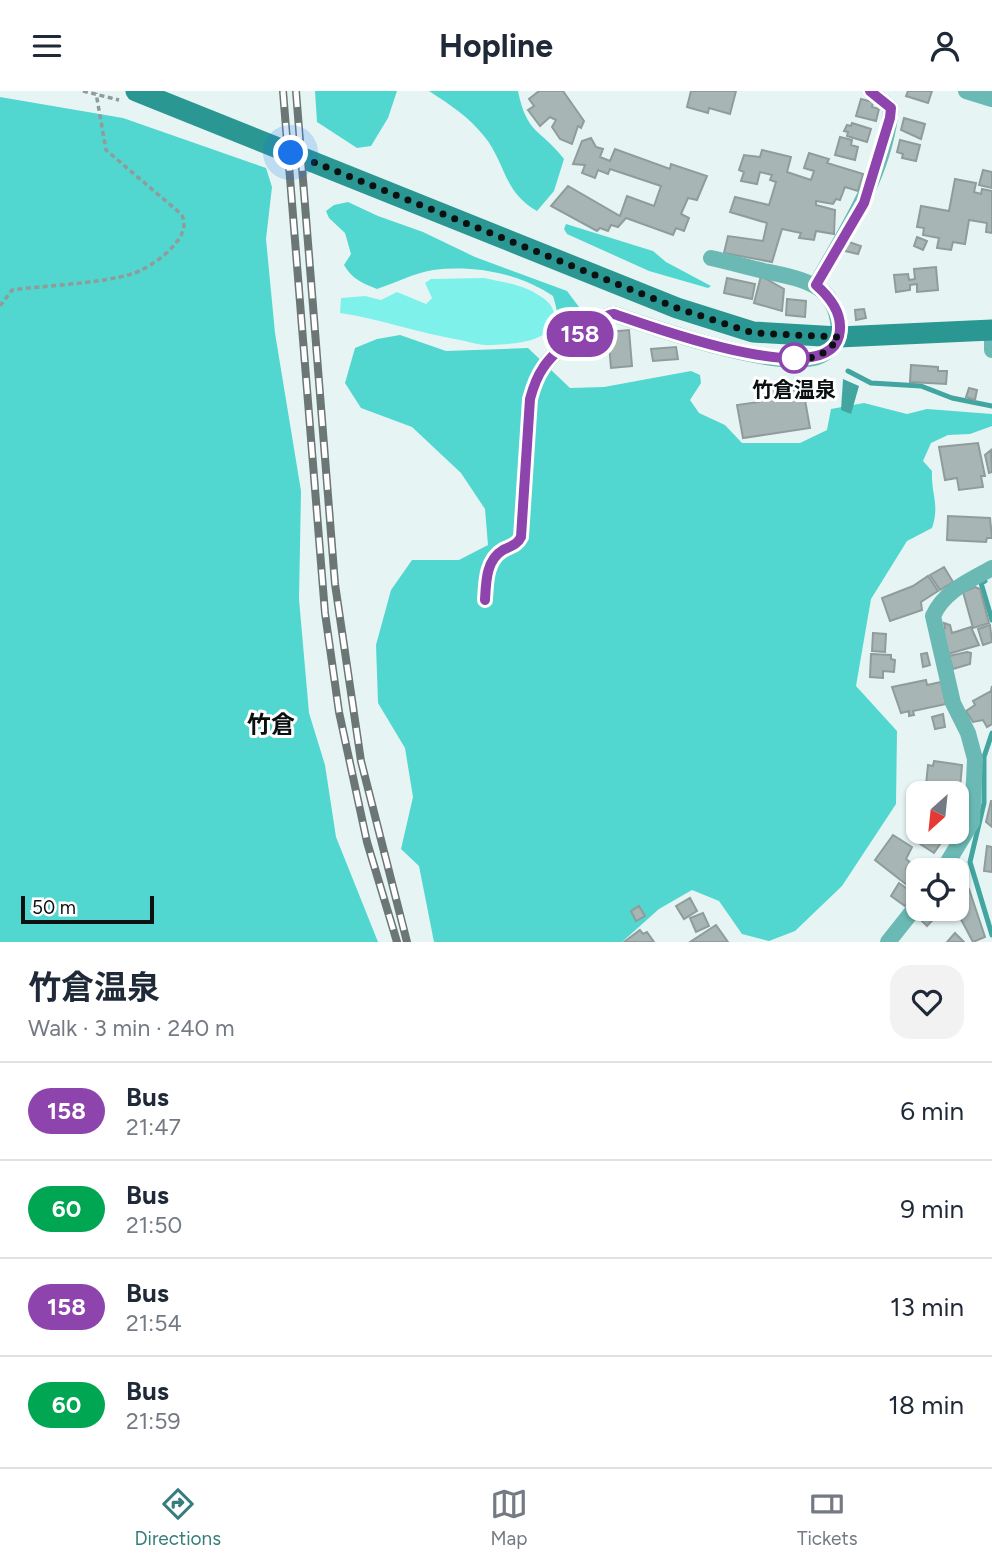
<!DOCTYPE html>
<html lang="en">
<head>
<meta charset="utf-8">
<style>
	body { margin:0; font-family:Figtree,"Noto Sans JP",sans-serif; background:#f2f2f3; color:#1f2937; height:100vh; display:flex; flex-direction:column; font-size:26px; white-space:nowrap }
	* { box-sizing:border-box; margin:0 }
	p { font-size:23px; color:#747a83 }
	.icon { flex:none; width:38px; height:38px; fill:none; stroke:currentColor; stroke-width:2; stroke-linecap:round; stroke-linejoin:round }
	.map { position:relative; height:851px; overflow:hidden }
	.side { display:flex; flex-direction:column; background:#fff; flex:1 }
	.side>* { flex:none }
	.badge { padding:0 14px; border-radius:23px; font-size:24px; line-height:46px }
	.needle { width:46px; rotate:207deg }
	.buttons { position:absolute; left:906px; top:690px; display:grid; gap:14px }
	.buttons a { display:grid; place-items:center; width:63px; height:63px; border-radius:14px; background:#fff; box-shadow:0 2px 5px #0004; font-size:35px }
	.scale { position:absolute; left:21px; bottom:18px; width:133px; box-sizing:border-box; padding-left:7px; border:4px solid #0b1010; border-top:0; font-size:19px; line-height:24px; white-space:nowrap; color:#0b1010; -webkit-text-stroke:5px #fff; paint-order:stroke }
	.you { position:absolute; width:35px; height:35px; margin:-18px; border:5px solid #fff; border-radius:50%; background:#1a73e8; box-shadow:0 0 0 10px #1a73e833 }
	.map>.badge { position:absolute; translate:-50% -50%; box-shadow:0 0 0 4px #fff }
	.round { display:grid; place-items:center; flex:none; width:74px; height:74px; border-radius:21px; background:#f2f2f3 }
	.overview { display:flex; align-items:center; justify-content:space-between; height:119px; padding:0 28px }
	h1 { font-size:33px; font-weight:700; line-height:52px }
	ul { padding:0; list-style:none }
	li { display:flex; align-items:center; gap:21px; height:98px; padding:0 28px; border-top:2px solid #e0e1e3 }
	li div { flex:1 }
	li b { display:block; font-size:26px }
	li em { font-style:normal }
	li .badge { min-width:77px; font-weight:700; text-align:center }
	header { display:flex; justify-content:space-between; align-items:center; height:91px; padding:0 28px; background:#fff; font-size:32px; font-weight:700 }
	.tab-bar { display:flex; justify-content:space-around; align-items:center; height:98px; border-top:2px solid #e0e1e3; background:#fff; font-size:19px; color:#747a83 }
	.tab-bar a { display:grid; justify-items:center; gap:4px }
	.tab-bar .current { color:#367e7b }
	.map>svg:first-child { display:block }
	.green { fill:#7ef1eb }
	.forest { fill:#52d6d0 }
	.water { fill:#42a5a0 }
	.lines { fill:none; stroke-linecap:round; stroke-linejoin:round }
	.stream { stroke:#42a5a0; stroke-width:5 }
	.building { fill:#a7b6b4; stroke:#8f9c9b; stroke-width:2 }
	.path { stroke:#909b9a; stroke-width:3.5; stroke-dasharray:5 3.5; stroke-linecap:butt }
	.minor { stroke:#6ab9b4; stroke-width:16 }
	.secondary { stroke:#2b9793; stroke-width:21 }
	.rail-casing { stroke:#6c7675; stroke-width:8 }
	.rail { stroke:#fff; stroke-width:5; stroke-dasharray:16; stroke-linecap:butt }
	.line-casing { stroke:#fff; stroke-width:16 }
	.line { stroke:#8e44ad; stroke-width:10 }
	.walk { stroke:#0b1010; stroke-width:7; stroke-dasharray:0 12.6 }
	.stop-dot { fill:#fff; stroke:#8e44ad; stroke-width:3.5 }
	.labels { text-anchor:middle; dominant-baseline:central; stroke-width:6; stroke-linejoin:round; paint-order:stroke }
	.stop-label { font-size:21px; font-weight:bold; fill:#0b1010; stroke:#fff }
	.quarter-label { font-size:24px; font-weight:bold; fill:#0b1010; stroke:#fff }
</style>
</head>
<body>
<header><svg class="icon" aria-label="menu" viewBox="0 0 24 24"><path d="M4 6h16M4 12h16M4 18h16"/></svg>Hopline<svg class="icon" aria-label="person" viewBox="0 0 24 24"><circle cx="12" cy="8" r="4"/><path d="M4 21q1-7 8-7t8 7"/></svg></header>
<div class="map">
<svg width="992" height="851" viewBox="0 0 992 851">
	<rect width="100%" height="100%" fill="#e6f5f4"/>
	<path class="green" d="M484,187C503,191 524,194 540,205C548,210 555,217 554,226C553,252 511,253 492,254C481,255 470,251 460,249C419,242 380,228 340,222L341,207L365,205L381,209L397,201L426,213L432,207L425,192L431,188Z"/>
	<path class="forest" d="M315,0H397L388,27L371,55L357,57L317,31Z
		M429,0H518C527,44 540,37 564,68L554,100L537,120C503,101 506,72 484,45C469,26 449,13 429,0Z
		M0,6L123,27L266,77L272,96L266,148L275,242L301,400L299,508L309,622L325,674L336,746L378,851H0Z
		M348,111L378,125L423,141L475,166L567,200L579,216L578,233L567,244L548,254L546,252C563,239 558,222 553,205C519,182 474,174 433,179C414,182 395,192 377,198C362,192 352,188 344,174L351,163L345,142L329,127L326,120L334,114Z
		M566,133L653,160L666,171L711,195L708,197L649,180L567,143L564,138Z
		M400,244L446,260L528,257L570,297L604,296L691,280L700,284L701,292L690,309L699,322L725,334L742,352H800L827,339L831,318L864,312L907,323L927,318L992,323V335L970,343L948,344L931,352L923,370L932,380C931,404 940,413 932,437L907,450L871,508L856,595L897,640L896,713L842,795L795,840L769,850L742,843L719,810L692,799L659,818L622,851H434L419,775L401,758L413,706L405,657L378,612L376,554L391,499L412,469H459L488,454L485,418L461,382L412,336L361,317L345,292L355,257L377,248Z"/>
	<path class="water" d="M843,288L859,295L851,323L841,319Z"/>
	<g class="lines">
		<path class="stream" d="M848,280L871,292L921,295L952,307L992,315
			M985,490L981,492L992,529
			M992,642L984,666V712L970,771L992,844"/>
	</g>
	<path class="building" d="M539,0H563L584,30L581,37L578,35L572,53L560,48L552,36L556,29L550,26L540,35L528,19L534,15L529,8Z
		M691,0H736L730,23L709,17L708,22L687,16Z
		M908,0H932L928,12L906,5Z
		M861,8L873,11L872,16L879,18L876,30L856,25Z
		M904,27L925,33L921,48L901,39Z
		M852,32L871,38L867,51L847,45L848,41L844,40L847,34L851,35Z
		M840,46L852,49L851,54L858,56L855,69L835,64Z
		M591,47L596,56L603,58L600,66L610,70L615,58L670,78L671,73L707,85L697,109L688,107L681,123L689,127L684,140L676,137L673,144L626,127L618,136L611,134L608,140L600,137L597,140L551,115L568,95L620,125L627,105L654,115L661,95L610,78L608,83L598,79L595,87L582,82L585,74L573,73L582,50Z
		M900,49L920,54L916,70L902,67L903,63L897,61Z
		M762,59L791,66L787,81L811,89L814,80L804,77L809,62L829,68L827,72L863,83L858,100L845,96L840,109L836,108L833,113L816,110V114L835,119L834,143L816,140L814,149L799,147L801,142L782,138L772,171L724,162L728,145L763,150L767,132L730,121L735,106L769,114L776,91L770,89L772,84L760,81L757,93L741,90L744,81L739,79L744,64L760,66Z
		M983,79L992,81V97L979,94Z
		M955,88L976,92L974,101L981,103L982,98L992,100V142L986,141L987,132L969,129L965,153L953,151L951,159L937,157L939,147L923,144L924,137L917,136L921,115L949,120Z
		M917,146L927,150L923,159L914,155Z
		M846,150L861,155L858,163L841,159Z
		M936,176L938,199L917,201V193L910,194V199L896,201L894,184L908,183L909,189L915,188L914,178Z
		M761,185L784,198L782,220L754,212Z
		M727,187L755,193L752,208L724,202Z
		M787,208L806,210L805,226L786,224Z
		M864,218L866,227L856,229L855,219Z
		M629,239L632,275L611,277L608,241Z
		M676,256L678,268L653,270L651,258Z
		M911,274L938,276V280H947L946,293L910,291Z
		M789,294L790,300L803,298L810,337L743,347L737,314L759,311L758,304L773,302L772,297Z
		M969,297L977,299L975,309L966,306Z
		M978,352L985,385H981L983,396L959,399L957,387L945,389L939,356Z
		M991,359L992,381L989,382L985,364Z
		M948,425L990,427L992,447H987L986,451L947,449Z
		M944,476L953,491L940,499L930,484Z
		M928,485L938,500L921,511L922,519L890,530L882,507L913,495Z
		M975,496L980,498L989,532L973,537L963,501Z
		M944,532L950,534L952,542L971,536L979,554L948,563L940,539L945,537Z
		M990,534L992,551L983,554L978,538Z
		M873,542L886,543L885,561L872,560Z
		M967,561L971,562L970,573L953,578L949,565Z
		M927,562L930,574L923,576L921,563Z
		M871,563L891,564V568L895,569L894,581L883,580V587L870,586Z
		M926,589L927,594L941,591L946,613L913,620L914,624L909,625V620L901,622L892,596Z
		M992,595V633L987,636L983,629L973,631L966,620L975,614L973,610L991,600Z
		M943,623L945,636L935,638L932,626Z
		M934,670L962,674L960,698L926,694L928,674L933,675Z
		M957,706L968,708L965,724L957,722Z
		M991,710H992V736L986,731Z
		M919,736V740H937L945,746L934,762L911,747Z
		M893,744L912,756L906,768L910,771L906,778L914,783L907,794L875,769Z
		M987,755L992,756V781L984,780Z
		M917,782L919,795L915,800L908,795Z
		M899,792L913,802L905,815L891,805Z
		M969,798L985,846L973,851L955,817L957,802Z
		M690,807L697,820L684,828L676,815Z
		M639,815L645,825L636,830L631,820Z
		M928,817L941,820L927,835L919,827Z
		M703,822L709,835L696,841L690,827Z
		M716,834L728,851H690Z
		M640,839L643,843L647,841L654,851H624Z
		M955,842L964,851H947Z"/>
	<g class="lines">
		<path class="path" d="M83,0L119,9
			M0,215L12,199C49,194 96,193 132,183C151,177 196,146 181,123L106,59L96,2"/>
		<path class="minor" d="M966,0L992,8
			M816,194C847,137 885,83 891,17L870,0
			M992,247V259
			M485,509C486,490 486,469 503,459C511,455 517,454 521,446L530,308C533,297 536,287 543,277C554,260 595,226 614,223C655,237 782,282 820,265C829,261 833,254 839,246C840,194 807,189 764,180C747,176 729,171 711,167
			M943,779L972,731L975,668L968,642L953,612L933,525C944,500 969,490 992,477
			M888,851L919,812"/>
		<path class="secondary" d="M136,0L677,217L753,241L839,246L992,239"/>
		<g class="rail-casing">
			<path id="rail" d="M283,0L325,522L339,621L367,751L397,851
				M296,0L335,493L361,670L407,851"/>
		</g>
		<use href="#rail" class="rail"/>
	</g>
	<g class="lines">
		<g class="line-casing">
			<path id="line" d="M485,509C486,491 486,469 503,459C511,455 517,454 521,446L530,308C533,297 536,287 543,277C554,260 595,226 614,223C650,235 826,301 839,245C844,224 831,207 816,194L864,112L890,27L891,17L870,0"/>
		</g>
		<use href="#line" class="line"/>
		<path class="walk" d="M291,62L677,217L753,242L839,246C827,263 815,269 794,267"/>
	</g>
	<circle class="stop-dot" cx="794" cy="267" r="14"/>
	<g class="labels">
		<g class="stop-label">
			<text x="794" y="298">竹倉温泉</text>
		</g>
		<g class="quarter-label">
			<text x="271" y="633">竹倉</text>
		</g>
	</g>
</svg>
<div class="buttons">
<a><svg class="needle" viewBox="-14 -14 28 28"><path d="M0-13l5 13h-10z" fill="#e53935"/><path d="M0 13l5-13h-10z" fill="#747a83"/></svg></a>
<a><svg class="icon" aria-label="locate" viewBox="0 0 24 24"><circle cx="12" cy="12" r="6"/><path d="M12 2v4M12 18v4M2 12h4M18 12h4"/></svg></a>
</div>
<div class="scale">50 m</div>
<div class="you" style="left:291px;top:62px"></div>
<b class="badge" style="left:580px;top:243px;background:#8e44ad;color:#fff">158</b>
</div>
<section class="side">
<div class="overview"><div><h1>竹倉温泉</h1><p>Walk · 3 min · 240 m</p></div><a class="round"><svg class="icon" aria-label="heart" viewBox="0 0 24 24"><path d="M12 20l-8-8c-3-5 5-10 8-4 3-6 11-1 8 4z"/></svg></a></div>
<ul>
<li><span class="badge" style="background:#8e44ad;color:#fff">158</span><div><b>Bus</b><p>21:47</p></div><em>6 min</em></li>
<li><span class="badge" style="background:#00a651;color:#fff">60</span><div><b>Bus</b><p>21:50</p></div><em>9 min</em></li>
<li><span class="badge" style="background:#8e44ad;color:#fff">158</span><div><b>Bus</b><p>21:54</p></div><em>13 min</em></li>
<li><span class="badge" style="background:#00a651;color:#fff">60</span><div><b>Bus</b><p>21:59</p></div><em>18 min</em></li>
</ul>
</section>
<nav class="tab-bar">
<a class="current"><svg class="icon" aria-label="directions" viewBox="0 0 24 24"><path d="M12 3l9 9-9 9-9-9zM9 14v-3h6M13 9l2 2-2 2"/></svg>Directions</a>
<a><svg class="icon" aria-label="map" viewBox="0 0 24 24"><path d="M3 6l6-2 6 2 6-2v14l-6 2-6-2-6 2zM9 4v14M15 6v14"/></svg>Map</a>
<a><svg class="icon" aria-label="tickets" viewBox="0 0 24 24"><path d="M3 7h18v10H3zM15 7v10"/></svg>Tickets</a>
</nav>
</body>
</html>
